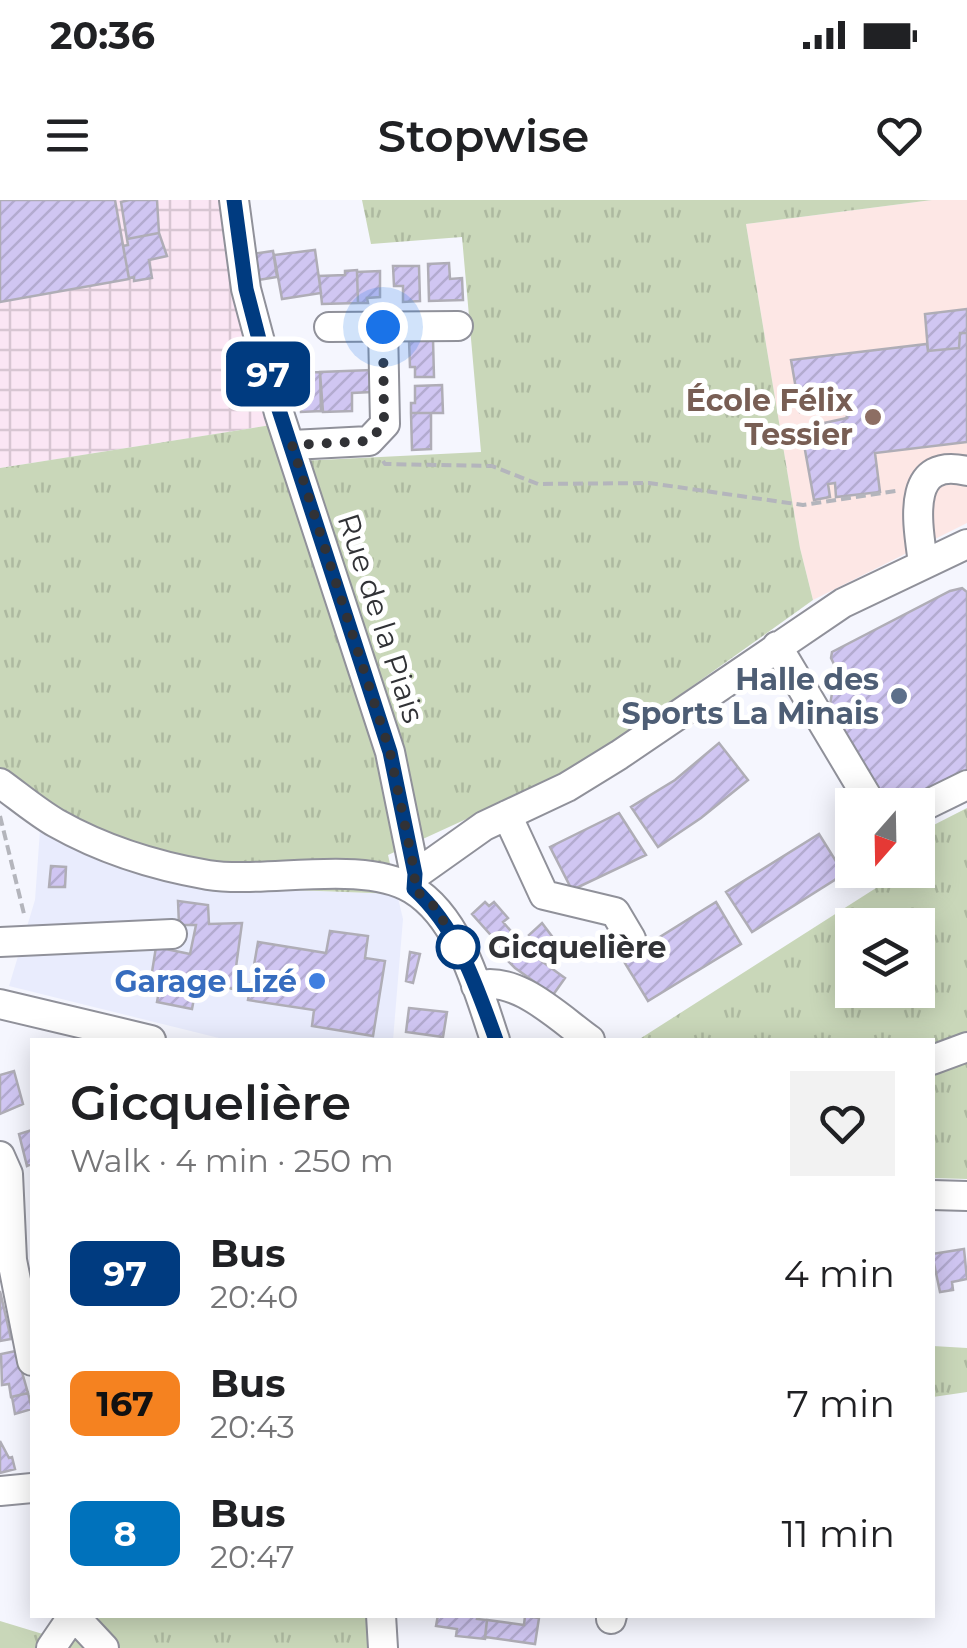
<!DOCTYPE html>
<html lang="en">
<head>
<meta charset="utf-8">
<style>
	body { margin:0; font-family:Montserrat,sans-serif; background:#f2f2f2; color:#202124; height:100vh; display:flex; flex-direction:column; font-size:38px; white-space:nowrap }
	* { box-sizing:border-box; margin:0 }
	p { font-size:32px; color:#757577 }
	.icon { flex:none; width:55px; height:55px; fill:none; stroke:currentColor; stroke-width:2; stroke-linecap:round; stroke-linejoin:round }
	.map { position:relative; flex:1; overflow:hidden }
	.details { position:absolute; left:30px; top:838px; width:905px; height:580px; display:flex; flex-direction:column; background:#fff; border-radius:0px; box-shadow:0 5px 25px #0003 }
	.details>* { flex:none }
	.badge { padding:0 20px; border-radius:15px; font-size:35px; line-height:65px }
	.needle { width:65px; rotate:200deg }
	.buttons { position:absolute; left:835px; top:588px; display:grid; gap:20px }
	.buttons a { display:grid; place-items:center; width:100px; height:100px; border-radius:0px; background:#fff; box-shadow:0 5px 25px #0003; font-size:50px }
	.you { position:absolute; width:50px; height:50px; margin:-25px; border:8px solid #fff; border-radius:50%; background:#1a73e8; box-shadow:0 0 0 15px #1a73e833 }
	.map>.badge { position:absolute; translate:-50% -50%; box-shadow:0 0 0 5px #fff }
	.round { display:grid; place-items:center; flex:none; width:105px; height:105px; border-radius:0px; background:#f2f2f2 }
	.summary { display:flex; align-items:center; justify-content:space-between; height:170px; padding:0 40px }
	h1 { font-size:48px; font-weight:600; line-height:75px }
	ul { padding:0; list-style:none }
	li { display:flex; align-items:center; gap:30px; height:130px; padding:0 40px }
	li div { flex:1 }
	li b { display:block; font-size:38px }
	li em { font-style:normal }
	li .badge { min-width:110px; font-weight:700; text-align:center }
	.status { display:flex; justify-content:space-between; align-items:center; height:70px; padding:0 50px; background:#fff; direction:ltr }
	.status svg { height:28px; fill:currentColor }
	header { display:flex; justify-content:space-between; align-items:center; height:130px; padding:0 40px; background:#fff; font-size:45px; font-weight:600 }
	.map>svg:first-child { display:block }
	.built { fill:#e9ecfd }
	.industrial { fill:url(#industrial-grid) }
	.education { fill:#fde7e5 }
	.grass { fill:url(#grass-tufts); fill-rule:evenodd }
	.building { fill:url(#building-hatch); stroke:#afadb6; stroke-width:2.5 }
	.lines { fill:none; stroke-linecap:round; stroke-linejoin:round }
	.minor-casing { stroke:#90919a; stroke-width:32 }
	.path { stroke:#b4b5bc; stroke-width:4; stroke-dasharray:10 5; stroke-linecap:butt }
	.minor { stroke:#fff; stroke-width:28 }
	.line-casing { stroke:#fff; stroke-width:22 }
	.line { stroke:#003b80; stroke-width:15 }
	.walk { stroke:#313236; stroke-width:10; stroke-dasharray:0 18 }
	.education-dot { fill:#8d6e63; stroke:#fff; stroke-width:4 }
	.service-dot { fill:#5c6f8a; stroke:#fff; stroke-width:4 }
	.stop-dot { fill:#fff; stroke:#003b80; stroke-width:5 }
	.shop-dot { fill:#3f7fe0; stroke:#fff; stroke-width:4 }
	.labels { text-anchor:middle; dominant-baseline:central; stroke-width:10; stroke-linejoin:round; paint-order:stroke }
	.education-label { font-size:30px; font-weight:bold; fill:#785e54; stroke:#fff; text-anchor:end }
	.street-label { font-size:30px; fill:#313236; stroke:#fff }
	.service-label { font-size:30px; font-weight:bold; fill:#4e5e75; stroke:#fff; text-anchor:end }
	.stop-label { font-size:30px; font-weight:bold; fill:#313236; stroke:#fff; text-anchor:start }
	.shop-label { font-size:30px; font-weight:bold; fill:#366cbe; stroke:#fff; text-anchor:end }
</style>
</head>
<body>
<div class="status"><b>20:36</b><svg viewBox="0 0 49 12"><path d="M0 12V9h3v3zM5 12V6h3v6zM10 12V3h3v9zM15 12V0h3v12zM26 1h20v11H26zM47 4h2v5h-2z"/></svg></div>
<header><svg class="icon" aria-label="menu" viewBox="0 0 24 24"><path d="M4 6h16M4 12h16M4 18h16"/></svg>Stopwise<svg class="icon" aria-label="heart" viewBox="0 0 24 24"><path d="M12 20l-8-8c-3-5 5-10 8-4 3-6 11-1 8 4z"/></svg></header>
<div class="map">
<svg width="967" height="1448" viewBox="0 0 967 1448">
	<defs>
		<pattern id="industrial-grid" width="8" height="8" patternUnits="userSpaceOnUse" patternTransform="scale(2.5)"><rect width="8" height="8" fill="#fbe6f4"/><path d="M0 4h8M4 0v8" fill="none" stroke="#d8c6d2"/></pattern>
		<pattern id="grass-tufts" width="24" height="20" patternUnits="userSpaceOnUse" patternTransform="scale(2.5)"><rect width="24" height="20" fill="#c9d7b9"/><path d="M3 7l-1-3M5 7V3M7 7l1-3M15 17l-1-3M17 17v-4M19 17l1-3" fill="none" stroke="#adb9a0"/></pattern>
		<pattern id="building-hatch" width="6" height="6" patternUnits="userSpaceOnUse" patternTransform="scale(2.5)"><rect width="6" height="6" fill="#d0c6f2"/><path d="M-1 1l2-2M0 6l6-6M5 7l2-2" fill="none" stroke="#b3abd0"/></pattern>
	</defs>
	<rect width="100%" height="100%" fill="#f5f6fe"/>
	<path class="built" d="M40,630L85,649L242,688L397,694L403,719L393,840H227L9,786L35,700Z"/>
	<path class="industrial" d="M0,0H225L271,225L0,268Z"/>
	<path class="education" d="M932,0H967V323L813,400L800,348L746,24Z"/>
	<path class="grass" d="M362,0H932L746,24L800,348L813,400L607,547L538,586L388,655L397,694L242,688L85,649L40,630L0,602V268L271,225L279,262L481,252L462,37L371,44Z
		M967,608V979L933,978L932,840H638L887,681L881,670H918V633ZM852,725H918V790H852Z
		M933,1146L967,1148V1192L933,1197Z
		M103,1415H373L370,1448H0V1421L69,1442Z"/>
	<path class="building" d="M0,0H115L129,79L0,102Z
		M129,0H157L159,33L127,39L121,2Z
		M159,33L167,56L149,60L152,78L134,81V77L129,78L123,46L128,45L127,39Z
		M315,50L321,93L282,99L274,55Z
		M273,51L277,77L258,80L252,54Z
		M449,63L450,79L462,78L463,100L429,101L428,64Z
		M393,66H419L420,101L403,102V86H394Z
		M357,70L358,103L322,104L319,76L345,75V71Z
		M380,71V97L367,98L368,103H358L357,72Z
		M967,109V133H960L959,148L928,151L925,114Z
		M960,133H967V242L875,253L880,292L836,297L835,283L828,284L830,297L814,300L801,228L847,218L844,196L814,202L816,209L800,212L791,160L927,144L928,151L959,148Z
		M433,139L434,177H415V167H410L409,140Z
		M371,170V192L352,193V211L323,212L320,172Z
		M320,172L321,211L301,212V203L289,204L284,173Z
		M442,185L443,213H411V203H415V186Z
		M411,213H431V249L412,250Z
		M962,388L967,392V579L912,605H880L830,505L832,493L845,487L831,458L832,452L950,391Z
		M719,543L748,580L701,618L658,647L631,607L675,580Z
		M619,613L646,655L572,690L550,647Z
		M819,634L844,674L752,732L726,692Z
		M51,666L66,667L65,687H49Z
		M178,701L208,705L209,724L242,723L233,789L197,782L192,809L157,802L162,775L152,772L156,747L190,754L196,725H179Z
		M485,702L489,706L494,702L508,718L503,722L529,752L565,778L553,795L515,768L492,745L496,741L472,714Z
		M716,702L741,744L648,801L623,760Z
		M542,723L560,747L550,757L529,735Z
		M330,731L368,736L365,758L385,761L373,836L312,826L314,810L248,800L258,742L326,753Z
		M410,752L420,754L413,783L406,781Z
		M409,808L447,812L443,837L406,832Z
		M14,871L23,904L0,914V875Z
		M32,930V964L27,966L19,934Z
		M964,1049L967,1079L952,1082L953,1090L940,1092L932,1054Z
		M0,1091L11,1139L0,1141Z
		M16,1151L28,1193L11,1197L9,1184L2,1185L1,1154Z
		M28,1193L32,1209L15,1214L12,1197Z
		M0,1241L9,1258L12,1257L15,1269L0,1273Z
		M438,1415H478L477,1419L487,1420L485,1439L456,1436L457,1429L436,1426Z
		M525,1416L539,1418L535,1444L485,1437L487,1420L524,1425Z"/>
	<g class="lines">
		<g class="minor-casing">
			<path id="minor" d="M234,0L246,89L279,213L390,552L415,675L413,689
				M329,127L458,126
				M292,245L369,241L385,224L383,127
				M923,363C918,325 904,256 967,271
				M777,446L872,605
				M0,583C18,596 37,612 56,623C102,649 156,666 208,675C265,684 362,659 412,689C460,718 478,790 495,840
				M918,609L967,585
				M507,615L544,695L615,712L631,739
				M415,675L484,626L567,587L619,555L843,403L967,344
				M0,742L172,734
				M476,786C516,774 559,818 590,840
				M0,804L151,840
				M932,860L967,847
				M0,956L8,974L12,1060L32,1161
				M932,995L967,996
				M0,1291L32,1288
				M381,1415L383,1448
				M76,1418L104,1448
				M611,1419L612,1415
				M51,1448L66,1426L80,1415"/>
		</g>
		<path class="path" d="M383,261L385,264L492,266L538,284L649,283L803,305L896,291
			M0,616L25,718"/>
		<use href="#minor" class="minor"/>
	</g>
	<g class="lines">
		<g class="line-casing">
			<path id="line" d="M234,0L246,89L270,182L390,552L415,674L414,689C458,729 476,785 496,840"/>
		</g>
		<use href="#line" class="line"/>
		<path class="walk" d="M383,127L384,224L369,241L292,245L390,552L415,674L414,689L436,708L458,747"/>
	</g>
	<circle class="education-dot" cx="873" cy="217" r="10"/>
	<circle class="service-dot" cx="899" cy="496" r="10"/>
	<circle class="stop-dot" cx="458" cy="747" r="20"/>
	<circle class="shop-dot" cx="317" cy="781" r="10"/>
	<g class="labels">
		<g class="education-label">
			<text x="853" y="200">École Félix<tspan x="853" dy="34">Tessier</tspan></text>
		</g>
		<g class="street-label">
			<text transform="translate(381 418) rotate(72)">Rue de la Piais</text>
		</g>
		<g class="service-label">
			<text x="879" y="479">Halle des<tspan x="879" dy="34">Sports La Minais</tspan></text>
		</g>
		<g class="stop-label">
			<text x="488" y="747">Gicquelière</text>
		</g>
		<g class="shop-label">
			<text x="297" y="781">Garage Lizé</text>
		</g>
	</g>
</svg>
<div class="buttons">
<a><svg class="needle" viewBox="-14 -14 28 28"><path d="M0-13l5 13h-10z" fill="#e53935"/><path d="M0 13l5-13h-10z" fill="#757577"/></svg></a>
<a><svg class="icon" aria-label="layers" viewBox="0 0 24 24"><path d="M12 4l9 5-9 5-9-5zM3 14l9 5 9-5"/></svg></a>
</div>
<div class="you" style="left:383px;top:127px"></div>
<b class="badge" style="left:268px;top:174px;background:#003b80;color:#fff">97</b>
<section class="details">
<div class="summary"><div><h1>Gicquelière</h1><p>Walk · 4 min · 250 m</p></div><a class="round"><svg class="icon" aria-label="heart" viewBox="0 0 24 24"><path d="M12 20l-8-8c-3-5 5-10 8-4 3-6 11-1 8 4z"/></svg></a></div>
<ul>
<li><span class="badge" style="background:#003b80;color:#fff">97</span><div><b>Bus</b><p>20:40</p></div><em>4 min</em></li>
<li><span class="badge" style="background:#f58220;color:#111">167</span><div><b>Bus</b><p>20:43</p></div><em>7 min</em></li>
<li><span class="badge" style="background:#0072bc;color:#fff">8</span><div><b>Bus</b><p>20:47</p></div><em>11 min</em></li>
</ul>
</section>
</div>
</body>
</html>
